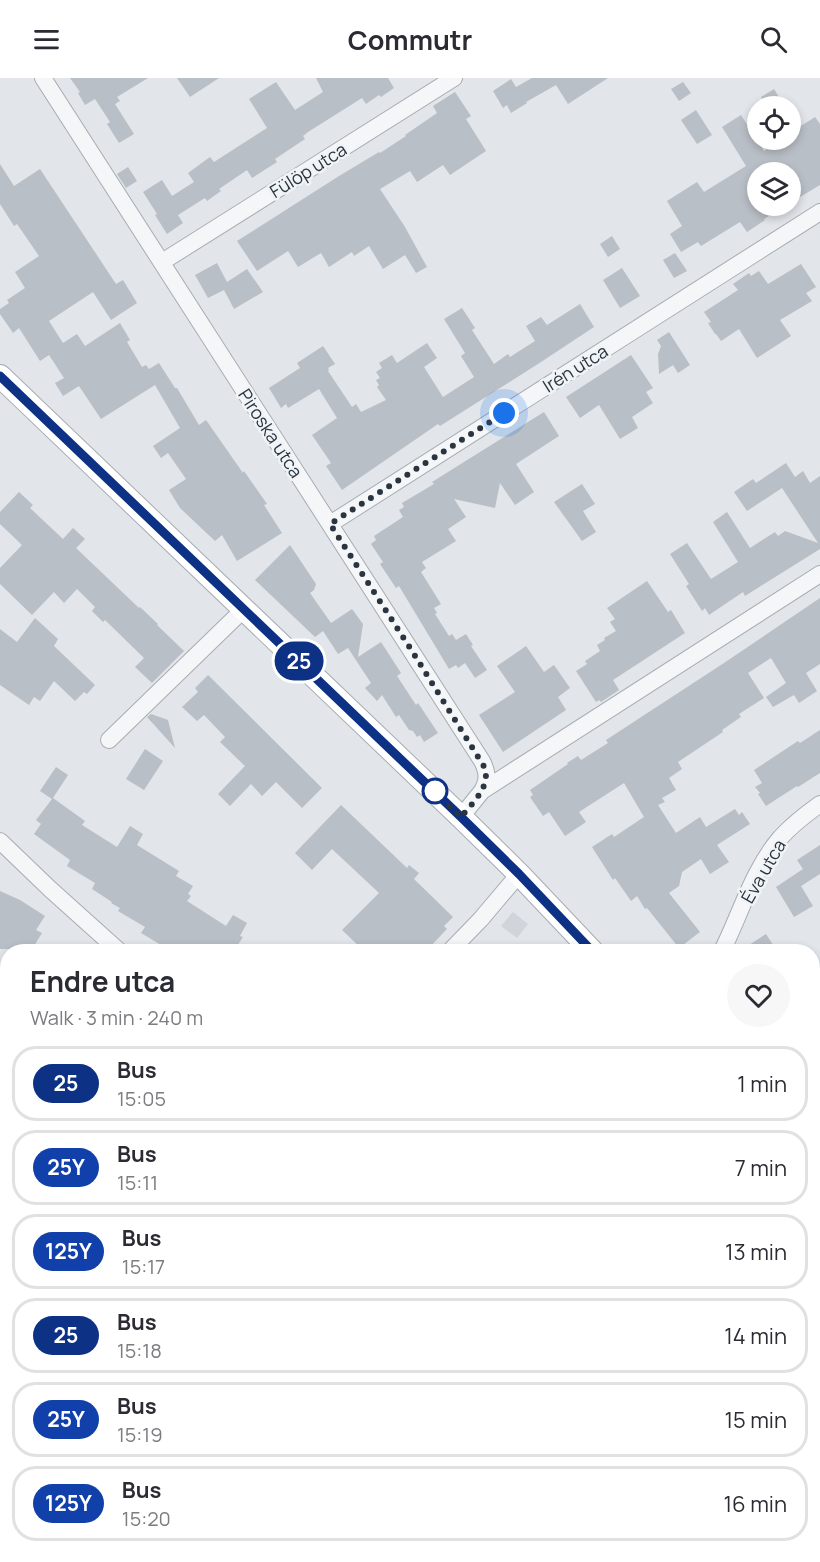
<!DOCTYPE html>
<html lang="en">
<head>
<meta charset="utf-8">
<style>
	body { margin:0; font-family:Manrope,sans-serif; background:#f7f7f7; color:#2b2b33; height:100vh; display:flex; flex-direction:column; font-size:22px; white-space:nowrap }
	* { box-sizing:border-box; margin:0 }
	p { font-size:20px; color:#7c7c81 }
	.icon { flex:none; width:33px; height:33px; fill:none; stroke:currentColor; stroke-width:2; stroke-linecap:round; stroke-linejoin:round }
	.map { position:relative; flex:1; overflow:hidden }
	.sheet { position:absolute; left:0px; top:866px; width:820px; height:620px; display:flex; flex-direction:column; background:#fff; border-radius:24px 24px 0 0; box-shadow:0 3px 9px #0003 }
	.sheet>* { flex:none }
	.badge { padding:0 12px; border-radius:20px; font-size:21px; line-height:39px }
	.controls { position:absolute; left:747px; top:18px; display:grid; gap:12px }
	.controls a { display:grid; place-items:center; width:54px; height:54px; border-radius:50%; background:#fff; box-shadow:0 3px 9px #0003; font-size:30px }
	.you { position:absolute; width:30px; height:30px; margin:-15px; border:4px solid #fff; border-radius:50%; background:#1a73e8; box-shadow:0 0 0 9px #1a73e833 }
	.map>.badge { position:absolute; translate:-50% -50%; box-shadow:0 0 0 3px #fff }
	.round { display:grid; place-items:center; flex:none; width:63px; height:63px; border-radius:32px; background:#f7f7f7 }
	.overview { display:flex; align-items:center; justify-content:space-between; height:102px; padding:0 30px }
	h1 { font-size:28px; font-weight:700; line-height:45px }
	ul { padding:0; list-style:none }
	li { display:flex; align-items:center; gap:18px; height:75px; margin:0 12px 9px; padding:0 18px; border:3px solid #e1e1e2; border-radius:24px }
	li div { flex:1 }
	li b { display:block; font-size:22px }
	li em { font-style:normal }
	li .badge { min-width:66px; font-weight:700; text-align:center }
	header { display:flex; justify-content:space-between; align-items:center; height:78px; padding:0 30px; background:#fff; font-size:27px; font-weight:700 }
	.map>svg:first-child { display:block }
	.built { fill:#d0d5db }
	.building { fill:#b9bfc6 }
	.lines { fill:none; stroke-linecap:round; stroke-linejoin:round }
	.street-casing { stroke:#a7adb3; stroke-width:18 }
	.secondary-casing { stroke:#a7adb3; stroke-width:24 }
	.street { stroke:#f4f6f8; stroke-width:16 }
	.secondary { stroke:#fff; stroke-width:22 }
	.line-casing { stroke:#fff; stroke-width:14 }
	.line { stroke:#0d3184; stroke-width:9 }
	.walk { stroke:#2a3541; stroke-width:6; stroke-dasharray:0 10.8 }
	.stop-dot { fill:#fff; stroke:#0d3184; stroke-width:3 }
	.labels { text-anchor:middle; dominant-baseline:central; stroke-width:5; stroke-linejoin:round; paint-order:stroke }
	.street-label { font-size:18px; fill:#2a3541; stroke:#f1f4f7 }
</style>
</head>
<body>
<header><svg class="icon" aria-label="menu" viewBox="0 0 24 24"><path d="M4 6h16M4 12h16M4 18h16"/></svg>Commutr<svg class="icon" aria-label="search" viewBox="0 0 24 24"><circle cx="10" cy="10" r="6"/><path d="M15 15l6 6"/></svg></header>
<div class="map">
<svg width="820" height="1484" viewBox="0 0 820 1484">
	<rect width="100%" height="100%" fill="#e2e5e9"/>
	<path class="built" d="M513,834L528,846L517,860L501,848Z"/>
	<path class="building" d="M70,0H148L117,19L120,23L115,26L134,56L119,65L107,46L110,44L95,21L85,27L78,15L80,14Z
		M177,0H219L190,19Z
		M316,0H388L394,10L381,19L379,17L366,26L362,20L308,54L303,58L305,61L275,81L277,84L252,100L247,92L219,111L221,113L207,123L205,120L178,137L183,145L167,156L155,137L157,136L143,114L162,102L172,118L194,104L188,95L210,79L214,84L267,50L249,21L276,4L295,32L323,14Z
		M532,0H608L568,26L556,7L526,24L527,25L511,35L507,27L503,30L493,13L511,1L516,9Z
		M683,4L691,15L679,23L671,11Z
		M774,11L782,24L775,28H767L761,19Z
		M455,14L471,38L466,41L486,73L450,97L443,87L417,104L410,93L380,111L405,149L427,189L416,195L405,177L383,191L369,168L354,178L352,174L329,189L321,175L298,189L288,173L257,193L237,163L339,98L379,74L380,75L406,58L405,57L437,35L433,28Z
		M696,32L712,57L697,66L681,42Z
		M741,37L764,73L781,62H790V55L815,39L820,46V107L790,125V94H758V128H786L764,141L765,142L747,154L740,144L701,168L698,164L681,174L670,156L682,148L667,123L697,104L704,114L746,88L722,49Z
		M0,86L14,108L40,91L116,206L123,202L137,225L111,242L93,214L49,243L63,265L77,256L85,268L120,245L130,262L127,264L142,289L146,287L149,291L159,285L175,310H177L199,347L206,342L243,395L244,393L267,426L264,427L282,455L237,483L222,457L215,463L180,430L169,412L186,401L168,375L161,380L153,368L180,350L155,307L101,341L79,308L63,318L55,305L64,300L49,277L40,283L19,250L13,255L0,236V231L9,225L7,222L25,210L15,194L39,178L17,146L14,148L0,126Z
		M128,89L137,103L126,110L117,96Z
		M612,158L620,171L608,179L600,166Z
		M675,175L687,193L674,200L663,182Z
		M217,185L227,204L247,191L263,214L234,231L224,212L208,220L195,197Z
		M801,186L816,209L806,215L812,223L780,242L791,258L757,280L739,251L721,263L716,256H715L708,245L711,244L704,234L738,212L733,206L749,195L751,198L759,193L768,206Z
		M622,190L640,218L620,230L603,202Z
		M580,226L594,249L541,284L440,348L438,346L342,412L326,388L331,385L312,357L337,340L319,311L288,330L286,326L281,330L269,310L300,290L297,285L323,268L335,286L328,290L329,292L328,293L352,329L356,326L361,334L386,322L377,309L379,307L376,302L380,300L376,294L382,290L379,285L392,277L397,285L427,265L437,280L424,289L443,319L474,299L461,278L465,275L444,241L462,230L475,250L472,252L494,286L508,276L510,279L535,263L526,248L541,239L547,247Z
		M669,254L690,287L678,295L673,287L659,296L658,276L661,268L657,262Z
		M631,277L653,310L646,314L653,325L632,339L638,350L620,361L599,327L580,340L566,319Z
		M544,334L559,358L516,386L534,414L515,427L500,405L495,430L454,421L466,439L448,451L456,463L422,484L426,490L421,494L441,526L434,530L437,535L435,536L449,558L452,556L456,562L466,556L473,567L471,568L487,592L475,600L465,585L458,590L456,587L449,591L399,508L396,510L380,486L383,484L371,466L376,462L374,458L403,439L399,432L404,429L402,425L434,406L432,404Z
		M786,385L795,399L803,393L810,405L820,398V471L745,518L743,514L709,537L705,530L702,533L686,508L689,506L670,476L687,465L711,501L738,484L713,444L727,434L750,470L775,454L778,458L785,453L818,465L782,410L747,433L734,414L753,401L756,405Z
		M582,406L595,426L583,433L596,454L582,463L554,424Z
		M19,414L33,427L30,430L63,461L73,450L85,461L76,470L139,530L140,529L158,546L157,547L184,573L152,605L135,589L144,580L105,542L103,544L92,533L95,529L77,511L64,525L54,514L32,537L0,506V490L22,467L0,446V434Z
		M290,467L316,506L314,512L310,515L331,545L352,531L363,546L358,579L381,564L401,595L397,598L416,627L418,625L438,655L424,664L420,657L417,659L413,653L409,652L399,637L396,639L382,617L377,623L365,610L371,605L348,570L338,576L323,553L315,559L255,502Z
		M647,503L668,534L671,532L685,555L613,602L619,612L601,624L599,622L596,624L576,593L587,586L585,583L600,573L597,567L605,562L604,560L616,553L610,544L615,541L607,530Z
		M820,520V586L806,595L817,613L799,625L794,617L773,629L766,619L786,605L771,580L748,595L764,620L739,636L741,639L722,652L723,654L678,684L682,691L669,700L676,712L662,720L665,724L658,727L676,755L700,739L706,749L735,731L739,737L742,734L750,746L717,767L729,784L710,796L701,781L682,794L679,808L669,815L700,854L679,870L647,830L645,831L637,818L631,823L615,800L613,802L592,769L612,756L614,759L644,739L624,705L579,734L586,744L565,758L549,734L543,738L530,719L533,717L530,712L568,686L567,685L578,678L581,682L608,665L606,662L724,585Z
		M35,540L58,561L54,568L95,607L87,616L84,614L75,623L54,603L40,623L34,619L29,627L0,607V551L17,564Z
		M526,568L544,594L554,587L570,610L558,619L566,632L503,674L479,637L515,614L497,588Z
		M208,597L322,710L302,730L276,704L262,718L251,706L230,728L218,716L245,688L220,664L225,659L204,637L197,643L182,629L198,614L195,610Z
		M151,636L168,642L175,670L147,639Z
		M820,652V695L798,709L797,708L766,728L758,716L760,715L755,709L762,705L754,692L798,663L800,665Z
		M145,671L163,683L144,712L126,701Z
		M56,689L68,697L53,720L85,743L82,747L117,769L130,748L143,756L137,767L179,793L176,798L193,808L188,816L191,818L187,823L226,848L233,837L247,845L240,858L243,859L234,873H171L141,855L145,849L118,833L120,830L111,825L112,824L92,811L95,805L67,788L70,782L34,756L41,746L36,742L52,721L40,713Z
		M341,727L407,790L409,787L419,795L414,801L453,839L444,848L447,851L426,873H364L342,852L379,815L332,771L312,792L295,775Z
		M820,767V796L801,808L813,828L794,839L776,809L803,791L797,782Z
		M0,813L20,822L45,838L36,852L42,855L31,873H8L10,871H0Z
		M766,856L777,873H740Z"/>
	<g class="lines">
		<g class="street-casing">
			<path id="street" d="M43,0L482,683C488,695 488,702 482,713
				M162,184L454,0
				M330,446L820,134
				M109,662L244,531
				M461,739L482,713L820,496
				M0,763L50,811L119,873
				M450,873L481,841L519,796
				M722,873C741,835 753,791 781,759C793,746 806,736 820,726
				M813,958L820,954
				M0,1136L8,1142
				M346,1478L352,1484
				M705,1478L711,1484
				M106,1484L110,1478
				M587,1484L590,1478"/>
		</g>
		<g class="secondary-casing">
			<path id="secondary" d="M0,298L461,739L519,796L592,873
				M813,1107L820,1114"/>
		</g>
		<use href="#street" class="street"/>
		<use href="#secondary" class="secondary"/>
	</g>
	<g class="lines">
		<g class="line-casing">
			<path id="line" d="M0,298L461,739L519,796L592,873"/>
		</g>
		<use href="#line" class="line"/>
		<path class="walk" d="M435,713L430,710L461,739C473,724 490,710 485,690L412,573L330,446L504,335"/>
	</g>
	<circle class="stop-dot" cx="435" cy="713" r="12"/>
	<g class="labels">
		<g class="street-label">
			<text transform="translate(308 92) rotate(-32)">Fülöp utca</text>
			<text transform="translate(575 290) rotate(-32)">Irén utca</text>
			<text transform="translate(271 355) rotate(57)">Piroska utca</text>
			<text transform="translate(763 793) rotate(-60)">Éva utca</text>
		</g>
	</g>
</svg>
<div class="controls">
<a><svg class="icon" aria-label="locate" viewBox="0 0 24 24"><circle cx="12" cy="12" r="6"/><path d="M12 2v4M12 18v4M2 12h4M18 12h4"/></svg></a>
<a><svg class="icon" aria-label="layers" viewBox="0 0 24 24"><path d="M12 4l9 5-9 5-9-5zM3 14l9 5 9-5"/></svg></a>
</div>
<div class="you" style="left:504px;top:335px"></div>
<b class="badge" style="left:299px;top:583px;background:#0d3184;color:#fff">25</b>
<section class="sheet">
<div class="overview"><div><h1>Endre utca</h1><p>Walk · 3 min · 240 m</p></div><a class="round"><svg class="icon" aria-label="heart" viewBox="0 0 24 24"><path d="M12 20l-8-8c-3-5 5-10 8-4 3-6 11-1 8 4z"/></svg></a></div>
<ul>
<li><span class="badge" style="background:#0d3184;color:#fff">25</span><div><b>Bus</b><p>15:05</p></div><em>1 min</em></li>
<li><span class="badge" style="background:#1240ab;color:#fff">25Y</span><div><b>Bus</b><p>15:11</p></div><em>7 min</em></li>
<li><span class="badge" style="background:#1240ab;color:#fff">125Y</span><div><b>Bus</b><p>15:17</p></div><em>13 min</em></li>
<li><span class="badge" style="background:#0d3184;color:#fff">25</span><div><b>Bus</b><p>15:18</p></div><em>14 min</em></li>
<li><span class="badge" style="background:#1240ab;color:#fff">25Y</span><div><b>Bus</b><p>15:19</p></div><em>15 min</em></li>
<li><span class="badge" style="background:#1240ab;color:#fff">125Y</span><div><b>Bus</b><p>15:20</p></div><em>16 min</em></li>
</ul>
</section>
</div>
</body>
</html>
